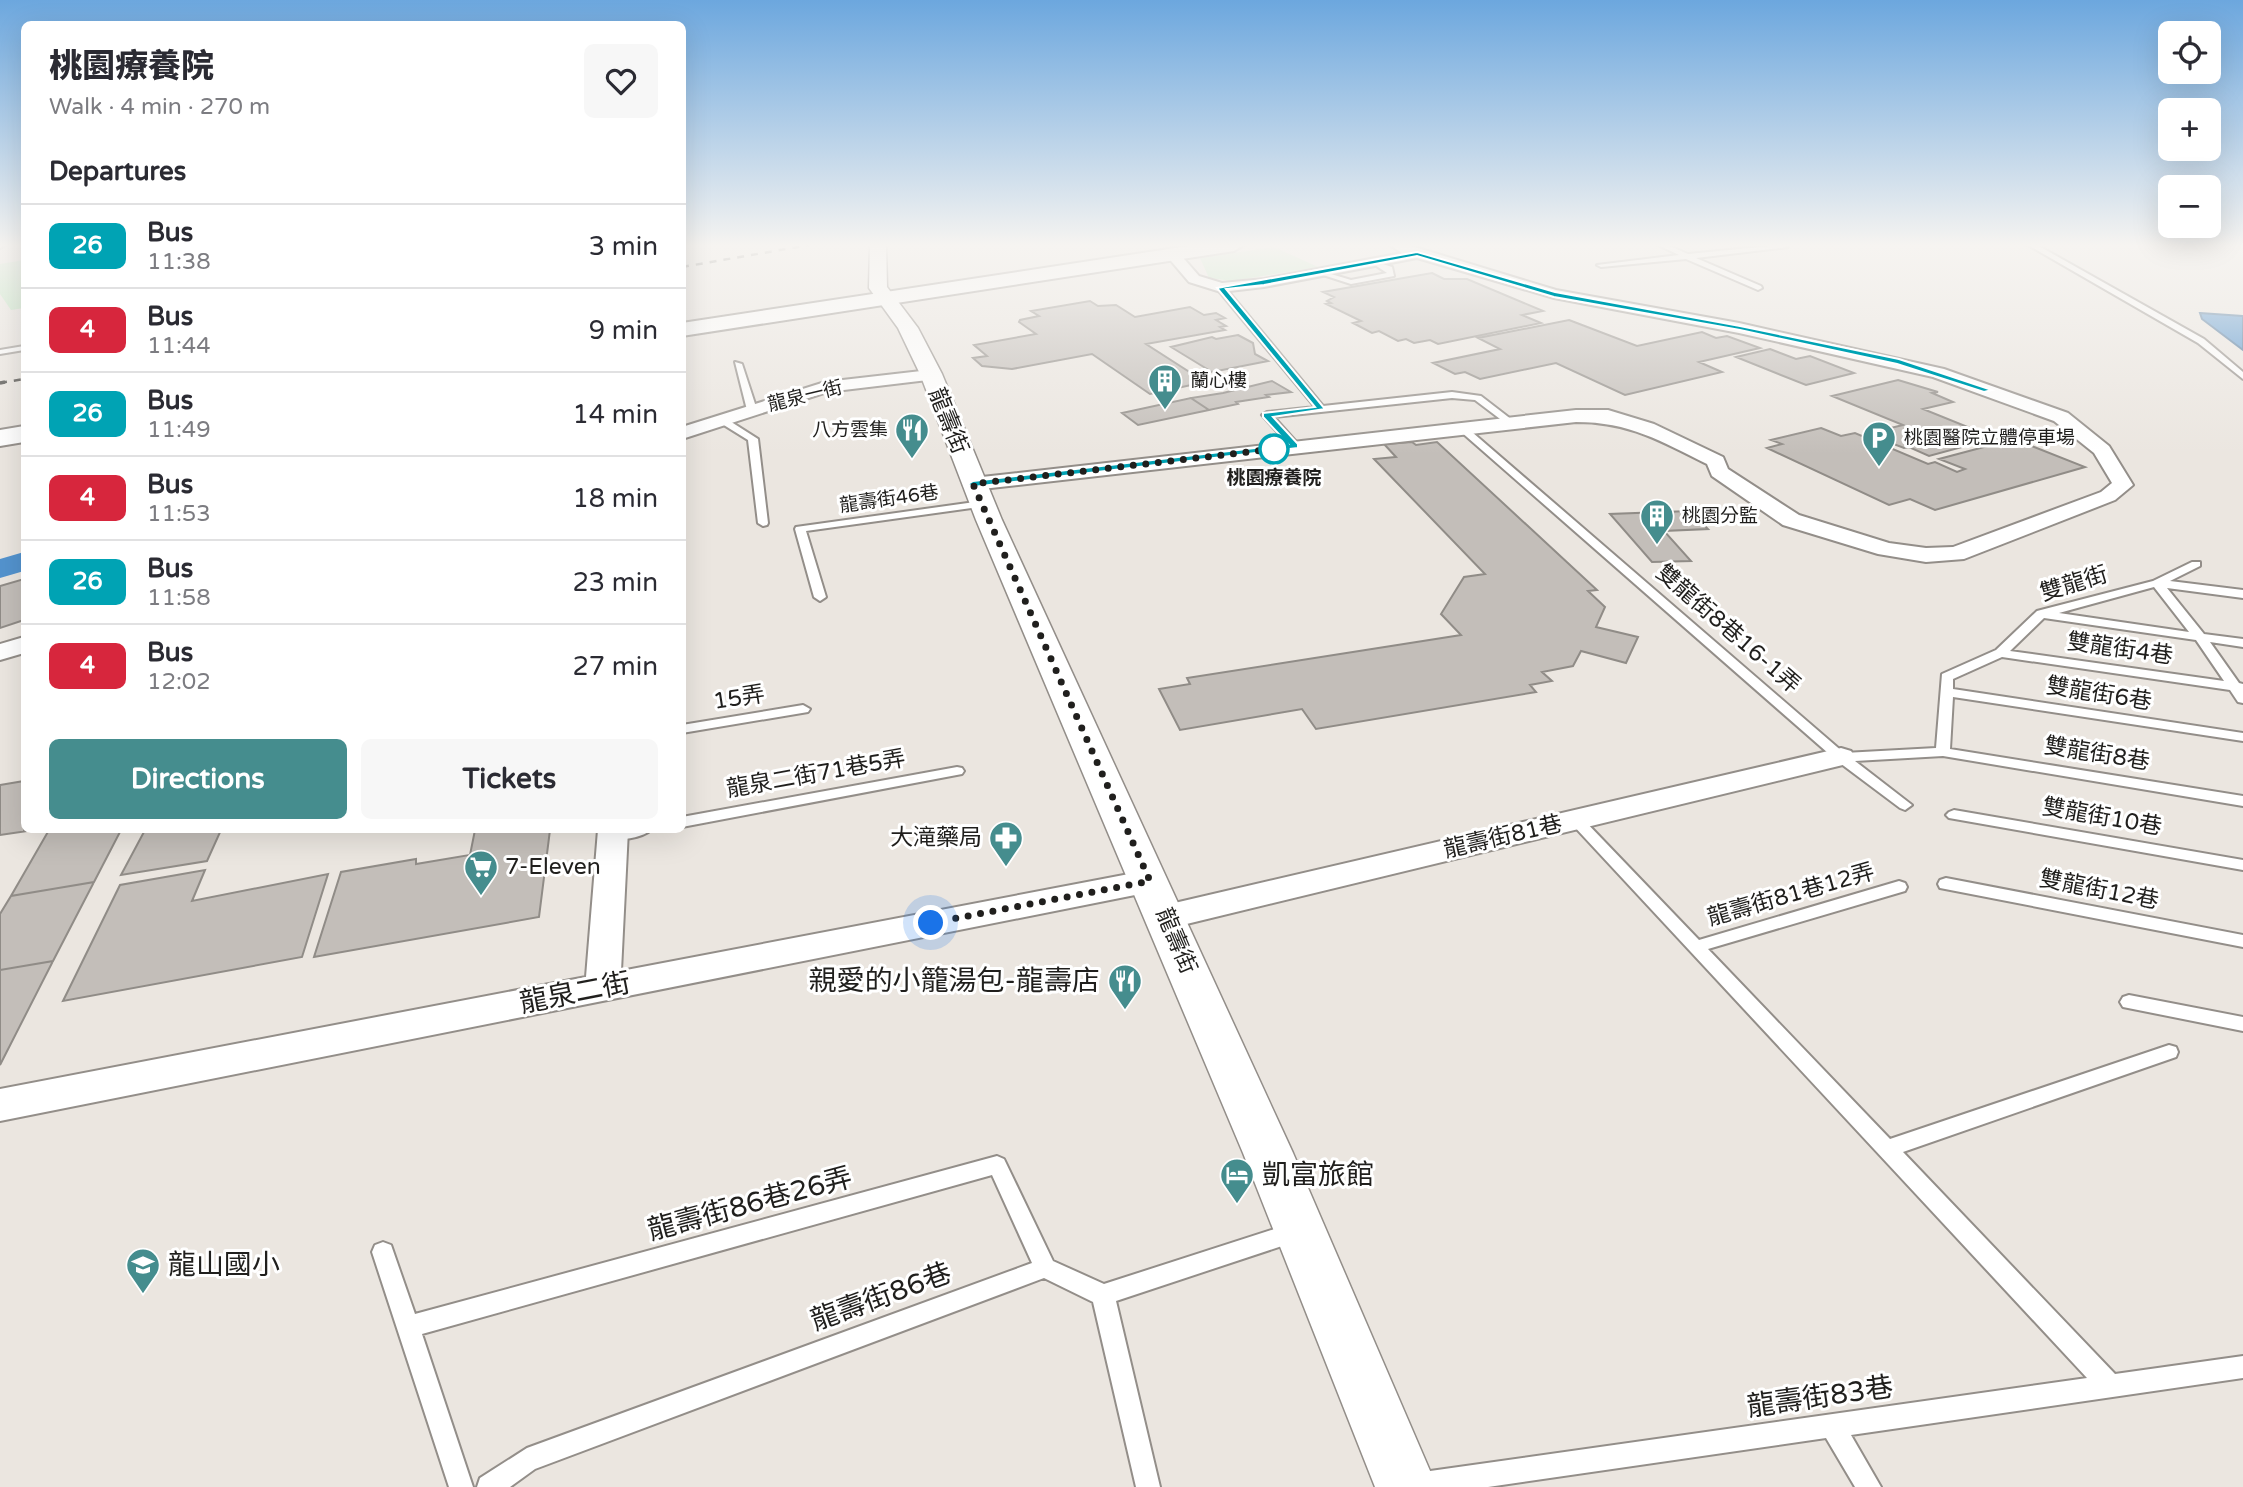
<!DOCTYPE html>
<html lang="en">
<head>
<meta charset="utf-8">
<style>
	body { margin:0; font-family:"Varela Round","Noto Sans TC",sans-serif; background:#f7f7f7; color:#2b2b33; height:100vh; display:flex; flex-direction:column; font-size:26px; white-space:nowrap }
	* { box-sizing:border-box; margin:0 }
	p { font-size:23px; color:#7c7c81 }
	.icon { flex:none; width:38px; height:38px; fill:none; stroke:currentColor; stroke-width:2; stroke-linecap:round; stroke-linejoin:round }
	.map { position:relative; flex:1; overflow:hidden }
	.sheet { position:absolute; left:21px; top:21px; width:665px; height:812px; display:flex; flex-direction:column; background:#fff; border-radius:10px; box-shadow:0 7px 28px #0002 }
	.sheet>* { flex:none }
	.badge { padding:0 14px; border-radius:10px; font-size:24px; line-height:46px }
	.controls { position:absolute; left:2158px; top:21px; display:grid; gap:14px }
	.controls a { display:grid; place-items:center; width:63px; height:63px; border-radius:10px; background:#fff; box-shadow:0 7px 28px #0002; font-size:35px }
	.you { position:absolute; width:35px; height:35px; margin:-18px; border:5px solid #fff; border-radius:50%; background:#1a73e8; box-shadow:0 0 0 10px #1a73e833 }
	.map>.badge { position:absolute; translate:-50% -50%; box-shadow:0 0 0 4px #fff }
	h2 { padding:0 28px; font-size:26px; line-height:63px }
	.round { display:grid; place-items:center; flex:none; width:74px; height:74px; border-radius:10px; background:#f7f7f7 }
	.overview { display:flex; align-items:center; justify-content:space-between; height:119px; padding:0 28px }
	h1 { font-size:33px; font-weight:800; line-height:52px }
	.cta { display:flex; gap:14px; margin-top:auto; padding:14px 28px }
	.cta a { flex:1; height:80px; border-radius:10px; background:#458d8e; color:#fff; font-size:28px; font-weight:800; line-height:80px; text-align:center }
	.cta a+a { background:#f7f7f7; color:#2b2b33 }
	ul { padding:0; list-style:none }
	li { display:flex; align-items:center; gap:21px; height:84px; padding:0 28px; border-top:2px solid #e1e1e2 }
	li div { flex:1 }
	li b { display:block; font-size:26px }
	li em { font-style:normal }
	li .badge { min-width:77px; font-weight:700; text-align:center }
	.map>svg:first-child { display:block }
	.green { fill:#b7e6bb }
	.water { fill:#5393ce; stroke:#447099; stroke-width:2 }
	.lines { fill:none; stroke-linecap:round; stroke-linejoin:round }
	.canal { fill:#5393ce; fill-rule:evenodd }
	.building { fill:#c3beb9; stroke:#908c87; stroke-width:2 }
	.service-casing { stroke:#938e89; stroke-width:4 }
	.minor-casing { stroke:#938e89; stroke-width:4 }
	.tertiary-casing { stroke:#938e89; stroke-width:3 }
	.primary-casing { stroke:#938e89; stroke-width:4 }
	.service { fill:#fff; fill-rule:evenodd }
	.minor { fill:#fff; fill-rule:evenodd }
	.tertiary { fill:#fff; fill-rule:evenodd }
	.primary { fill:#fff; fill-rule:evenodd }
	.rail-far1 { stroke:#3d3c39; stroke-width:2.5; stroke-dasharray:7 7; stroke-linecap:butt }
	.rail { stroke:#3d3c39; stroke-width:3.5; stroke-dasharray:9 9; stroke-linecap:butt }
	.line { fill:#00a3b4; stroke:#fff; stroke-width:2 }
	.walk { stroke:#201f1d; stroke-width:7; stroke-dasharray:0 12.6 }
	.stop-dot { fill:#fff; stroke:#00a3b4; stroke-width:3.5 }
	.labels { text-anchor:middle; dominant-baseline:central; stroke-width:6; stroke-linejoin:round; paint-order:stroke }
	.far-poi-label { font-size:19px; fill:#201f1d; stroke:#fff; text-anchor:start }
	.far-street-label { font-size:19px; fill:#201f1d; stroke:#fff }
	.far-stop-label { font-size:19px; font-weight:bold; fill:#201f1d; stroke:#fff }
	.street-label { font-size:23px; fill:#201f1d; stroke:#fff }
	.poi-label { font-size:23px; fill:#201f1d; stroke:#fff; text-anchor:end }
	.near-poi-label { font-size:28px; fill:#201f1d; stroke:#fff; text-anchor:start }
	.near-street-label { font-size:28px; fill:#201f1d; stroke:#fff }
</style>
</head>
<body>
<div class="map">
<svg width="2243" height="1487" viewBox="0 0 2243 1487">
	<rect width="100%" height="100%" fill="#ebe6e0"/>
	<path class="green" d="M1274,247L1318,267L1232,281L1209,278L1200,258Z
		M24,260V308L11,310L0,294V264Z"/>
	<path class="water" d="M2200,313L2243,316V350L2202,319Z"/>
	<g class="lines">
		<path class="canal" d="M24,552V571L0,578V559Z"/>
	</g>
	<path class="building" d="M1432,273L1444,279H1467L1543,311L1522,315L1541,323L1438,344L1430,340L1414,343L1406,339L1398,341L1379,331L1372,333L1353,323L1361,321L1326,304L1331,303L1327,301L1334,297L1323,292Z
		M1090,301L1098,306L1116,305L1135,317L1190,307L1204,315L1216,313L1225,318L1216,320L1226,326L1220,327L1225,330L1146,344L1205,382L1150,394L1092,354L1012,369L982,366L973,358L987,356L974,345L1036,334L1019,322L1020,320L1039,316L1031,311Z
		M1569,320L1637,346L1702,332L1716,338L1727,336L1760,348L1699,362L1722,372L1625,395L1556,363L1480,379L1465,372L1455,374L1433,363L1500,349L1478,338Z
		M1238,335L1253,343L1255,354L1268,361L1212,372L1171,347L1212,337L1216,339Z
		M1770,349L1796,359L1810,356L1854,373L1806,385L1736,357Z
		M1898,380L1938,392L1932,393L1953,402L1923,409L1995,438L1929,456L1909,447L1904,448L1883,440L1888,439L1874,432L1903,425L1832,396Z
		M1272,381L1291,392L1266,395L1269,397L1236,402L1238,404L1209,410L1191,398L1223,393Z
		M1191,398L1209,410L1138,425L1122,413Z
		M1821,428L1841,436L1855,433L1928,464L1935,462L1957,472L1965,469L1939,459L2014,439L2085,467L1935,510L1910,499L1889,505L1767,448L1782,444L1771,440Z
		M1412,442L1416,445L1437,442L1597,590L1588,591L1605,607L1596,627L1638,637L1626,663L1581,651L1573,666L1542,672L1552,681L1530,685L1536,692L1316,729L1302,709L1180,730L1159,689L1190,684L1187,678L1461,635L1441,614L1464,577L1485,574L1374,459L1396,457L1384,444Z
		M1690,511L1708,529L1664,531L1691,561L1652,562L1610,514Z
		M24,579V620L0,628V586Z
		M24,781V830H34L0,835V785Z
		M49,830H121L94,882L11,896Z
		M145,830H221L207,861L121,875Z
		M475,830H550L539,917L314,957L341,872L416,859V864L470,855Z
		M205,870L192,901L328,874L302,957L63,1001L120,885Z
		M94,882L53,961L0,970V914L11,896Z
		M53,961L0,1065V970Z"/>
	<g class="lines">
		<g class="service-casing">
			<path id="service" d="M0,245H5L0,248Z
				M1658,245H1667L1688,254L1781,245L1788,247L1696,258L1761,286L1762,288L1758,290L1686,259L1601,267L1597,265L1679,255Z
				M2028,245H2037L2204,339L2243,372V379L2198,343Z
				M1377,262L1392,267L1394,276L1351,284L1317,273L1321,271L1351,280L1387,273L1375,265Z
				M1218,286H1224L1323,406L1452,392L1481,396L1516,423L1508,425L1475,400L1452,398L1274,417L1300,446L1292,448L1262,415L1267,412L1315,407L1218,290Z
				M24,346V350L0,354V350Z
				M735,362L742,364L757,410L755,412L747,410Z
				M719,418H725L758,439L768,523L767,525L763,526L758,523L748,440L719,422Z
				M1459,426H1465L1844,753L1936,748L1942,674L1996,650L2037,611L2153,581L2192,562H2200V566L2170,581L2243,590V598L2167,588L2204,634L2243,639V647L2210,642L2239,683L2243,684V703L2238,702L2230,690L2002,657L1953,679V689L2243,733V741L1953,697L1950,749L2243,796V806L1943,756L1855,761L1912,805L1905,810L1900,808L1836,760L1459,430ZM2154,587L2189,632L2059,613ZM2044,618L2196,640L2224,681L2010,651Z
				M982,501L986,502V506L806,531L826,597L820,601L814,597L795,529L796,527Z
				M803,705L810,709L808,712L682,733V725Z
				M957,767L962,768L964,771L962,774L682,827V817Z
				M1954,810L2243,860V870L1949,818L1946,815L1949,812Z
				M1576,815L1581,817L1699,940L1899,881L1905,883L1907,887L1905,891L1708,949L1890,1139L2169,1045L2176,1047L2178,1052L2176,1057L1903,1152L2115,1374L2243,1356V1378L1851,1435L1881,1487H1855L1826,1438L1488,1487H1404L1407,1476L1416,1473L2087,1378L1571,823L1568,820Z
				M615,830H651C642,838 619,841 607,839L604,835L607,831Z
				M1946,878L2243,935V947L1940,888L1938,884L1940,880Z
				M2129,995L2243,1017V1031L2123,1007L2120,1002L2123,997Z
				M997,1156L1004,1159L1053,1261L1104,1284L1293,1223L1300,1226L1304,1233L1300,1240L1116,1301L1160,1487H1136L1093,1302L1044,1278L535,1469L510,1487H477L480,1478L527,1448L1032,1263L992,1175L422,1334L473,1487H449L372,1252L375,1245L383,1242L391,1245L415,1314Z"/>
		</g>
		<g class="minor-casing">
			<path id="minor" d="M1390,245H1408L1556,290L1739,323L1944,369L2068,413L2109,446L2133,485L2115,500L1964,559L1926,562L1878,554L1783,525L1712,476L1707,464C1660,441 1630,422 1576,422L973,490L966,488L963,484L966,480L973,478L1576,410H1608L1654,424L1723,457L1728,469L1799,515L1889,543L1926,548L1953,547L2101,492L2112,483L2094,453L2054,421L1933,377L1739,333L1554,298L1417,258L1264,287L1221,292L1189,282L1166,255L1168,252H1178L1199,276L1222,283L1264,279L1402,253Z
				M930,370L939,375L936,379L827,392L682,439V427L825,382Z
				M24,637V653L0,660V644Z
				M1841,748L1851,751L1855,757L1851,763L1166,929L1154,925L1149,917L1154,909L1166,905Z
				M598,830H628L621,971L1150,870L1161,873L1166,881L1161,889L1150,892L0,1121V1089L586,977Z"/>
		</g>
		<g class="tertiary-casing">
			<path id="tertiary" d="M870,245H886L887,287L918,328L942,374L1002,520L1293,1153L1437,1487H1375L1243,1153L976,520L920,374L898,328L869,288Z"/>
		</g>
		<g class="primary-casing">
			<path id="primary" d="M1195,245H1243L1234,251L682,336V323Z
				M24,426V442L0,446V430Z"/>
		</g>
		<use href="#service" class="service"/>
		<use href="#minor" class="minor"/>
		<use href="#tertiary" class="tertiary"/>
		<use href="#primary" class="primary"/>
		<path class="rail-far1" d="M682,267L809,245
			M0,383L24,379"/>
		<path class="rail" d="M0,383L5,382"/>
	</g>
	<linearGradient id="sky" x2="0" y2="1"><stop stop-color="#6ca7de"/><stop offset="0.54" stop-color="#f6f4f1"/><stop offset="1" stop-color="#f6f4f1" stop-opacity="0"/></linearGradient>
	<rect width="2243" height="454" fill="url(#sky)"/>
	<path class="line" d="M1417,252L1555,292L1740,326L1899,359L1992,390L1984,392L1897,364L1740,330L1554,297L1417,256L1264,285L1226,289L1325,409L1273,417L1298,444V448L973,487L968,484L973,481L1288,444L1263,417V413L1315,407L1217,288Z"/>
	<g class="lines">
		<path class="walk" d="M931,923L1150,881L973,484L1274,449"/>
	</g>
	<defs>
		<g id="building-pin" transform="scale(1.75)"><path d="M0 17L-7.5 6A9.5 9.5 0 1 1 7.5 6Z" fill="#458d8e" stroke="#fff"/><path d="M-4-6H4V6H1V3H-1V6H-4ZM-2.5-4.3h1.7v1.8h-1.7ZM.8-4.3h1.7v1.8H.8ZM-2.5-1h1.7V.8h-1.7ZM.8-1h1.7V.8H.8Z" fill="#fff"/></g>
		<g id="restaurant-pin" transform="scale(1.75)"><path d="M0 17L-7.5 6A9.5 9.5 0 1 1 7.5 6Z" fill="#458d8e" stroke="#fff"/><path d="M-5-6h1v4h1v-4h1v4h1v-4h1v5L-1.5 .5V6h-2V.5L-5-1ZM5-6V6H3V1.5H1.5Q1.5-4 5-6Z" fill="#fff"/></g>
		<g id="parking-pin" transform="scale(1.75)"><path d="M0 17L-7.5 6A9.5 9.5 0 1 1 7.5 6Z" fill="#458d8e" stroke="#fff"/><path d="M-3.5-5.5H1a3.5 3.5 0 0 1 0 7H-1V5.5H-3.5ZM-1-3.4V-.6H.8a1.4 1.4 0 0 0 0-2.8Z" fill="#fff"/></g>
		<g id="pharmacy-pin" transform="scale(1.75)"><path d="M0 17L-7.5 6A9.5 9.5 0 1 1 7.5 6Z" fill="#458d8e" stroke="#fff"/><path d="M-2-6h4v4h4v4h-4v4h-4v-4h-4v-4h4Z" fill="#fff"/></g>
		<g id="supermarket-pin" transform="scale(1.75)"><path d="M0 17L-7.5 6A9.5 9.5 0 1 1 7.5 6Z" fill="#458d8e" stroke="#fff"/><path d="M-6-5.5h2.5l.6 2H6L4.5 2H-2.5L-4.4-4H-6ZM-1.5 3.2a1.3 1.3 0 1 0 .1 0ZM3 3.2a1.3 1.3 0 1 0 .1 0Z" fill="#fff"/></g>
		<g id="hotel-pin" transform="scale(1.75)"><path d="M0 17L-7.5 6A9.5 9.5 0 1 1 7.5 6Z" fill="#458d8e" stroke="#fff"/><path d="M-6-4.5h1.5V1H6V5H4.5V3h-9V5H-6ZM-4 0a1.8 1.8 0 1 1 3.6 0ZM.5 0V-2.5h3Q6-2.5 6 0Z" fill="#fff"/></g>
		<g id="school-pin" transform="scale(1.75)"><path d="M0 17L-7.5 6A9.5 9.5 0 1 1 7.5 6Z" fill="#458d8e" stroke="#fff"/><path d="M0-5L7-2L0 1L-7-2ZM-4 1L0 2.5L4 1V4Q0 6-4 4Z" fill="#fff"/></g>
	</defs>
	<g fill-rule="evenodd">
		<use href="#building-pin" x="1165" y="381"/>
		<use href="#restaurant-pin" x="912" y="430"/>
		<use href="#parking-pin" x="1879" y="438"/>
		<use href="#building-pin" x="1657" y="516"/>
		<use href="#pharmacy-pin" x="1006" y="838"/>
		<use href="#supermarket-pin" x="481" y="867"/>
		<use href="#restaurant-pin" x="1125" y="981"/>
		<use href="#hotel-pin" x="1237" y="1175"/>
		<use href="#school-pin" x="143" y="1265"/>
	</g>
	<circle class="stop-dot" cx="1274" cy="449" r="14"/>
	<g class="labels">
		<g class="far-poi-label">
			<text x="1190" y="381">蘭心樓</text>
			<text x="888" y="430" text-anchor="end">八方雲集</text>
			<text x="1904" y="438">桃園醫院立體停車場</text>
			<text x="1682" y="516">桃園分監</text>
		</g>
		<g class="far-street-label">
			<text transform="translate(805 396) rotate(-14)">龍泉一街</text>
			<text transform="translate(889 499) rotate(-8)">龍壽街46巷</text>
		</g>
		<g class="far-stop-label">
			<text x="1274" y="478">桃園療養院</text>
		</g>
		<g class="street-label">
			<text transform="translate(948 421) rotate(68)">龍壽街</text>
			<text transform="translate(2074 584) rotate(-17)">雙龍街</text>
			<text transform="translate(1728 629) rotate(41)">雙龍街8巷16-1弄</text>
			<text transform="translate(2120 649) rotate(8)">雙龍街4巷</text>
			<text transform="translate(2099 694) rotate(9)">雙龍街6巷</text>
			<text transform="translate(739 698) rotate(-9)">15弄</text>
			<text transform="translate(2097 754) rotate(9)">雙龍街8巷</text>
			<text transform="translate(816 774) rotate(-10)">龍泉二街71巷5弄</text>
			<text transform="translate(2102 817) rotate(10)">雙龍街10巷</text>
			<text transform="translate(1503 837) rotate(-13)">龍壽街81巷</text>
			<text transform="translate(2099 890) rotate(11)">雙龍街12巷</text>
			<text transform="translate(1791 895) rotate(-16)">龍壽街81巷12弄</text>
			<text transform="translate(1176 941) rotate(67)">龍壽街</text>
		</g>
		<g class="poi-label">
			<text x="982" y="838">大滝藥局</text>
			<text x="505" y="867" text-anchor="start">7-Eleven</text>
		</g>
		<g class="near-poi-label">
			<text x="1100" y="981" text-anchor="end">親愛的小籠湯包-龍壽店</text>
			<text x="1262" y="1175">凱富旅館</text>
			<text x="168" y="1265">龍山國小</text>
		</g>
		<g class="near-street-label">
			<text transform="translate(575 993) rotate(-11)">龍泉二街</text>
			<text transform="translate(750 1204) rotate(-15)">龍壽街86巷26弄</text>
			<text transform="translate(881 1297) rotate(-20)">龍壽街86巷</text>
			<text transform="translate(1820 1397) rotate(-8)">龍壽街83巷</text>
		</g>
	</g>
</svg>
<div class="controls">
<a><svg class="icon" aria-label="locate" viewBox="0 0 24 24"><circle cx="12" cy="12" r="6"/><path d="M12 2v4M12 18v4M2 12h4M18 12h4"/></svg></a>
<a>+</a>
<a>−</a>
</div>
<div class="you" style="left:931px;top:923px"></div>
<section class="sheet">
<div class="overview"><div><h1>桃園療養院</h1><p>Walk · 4 min · 270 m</p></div><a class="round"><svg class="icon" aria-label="heart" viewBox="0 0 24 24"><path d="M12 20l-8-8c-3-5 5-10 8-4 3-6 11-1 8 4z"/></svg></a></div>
<h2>Departures</h2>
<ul>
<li><span class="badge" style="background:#00a3b4;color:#fff">26</span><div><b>Bus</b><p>11:38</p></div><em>3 min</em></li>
<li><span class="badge" style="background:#d7263d;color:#fff">4</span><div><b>Bus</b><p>11:44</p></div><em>9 min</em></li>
<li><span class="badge" style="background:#00a3b4;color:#fff">26</span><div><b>Bus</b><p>11:49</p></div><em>14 min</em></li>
<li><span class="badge" style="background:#d7263d;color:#fff">4</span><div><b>Bus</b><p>11:53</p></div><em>18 min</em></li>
<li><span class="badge" style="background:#00a3b4;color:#fff">26</span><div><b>Bus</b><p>11:58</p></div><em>23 min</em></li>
<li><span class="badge" style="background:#d7263d;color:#fff">4</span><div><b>Bus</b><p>12:02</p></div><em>27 min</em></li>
</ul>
<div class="cta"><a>Directions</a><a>Tickets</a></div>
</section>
</div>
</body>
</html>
